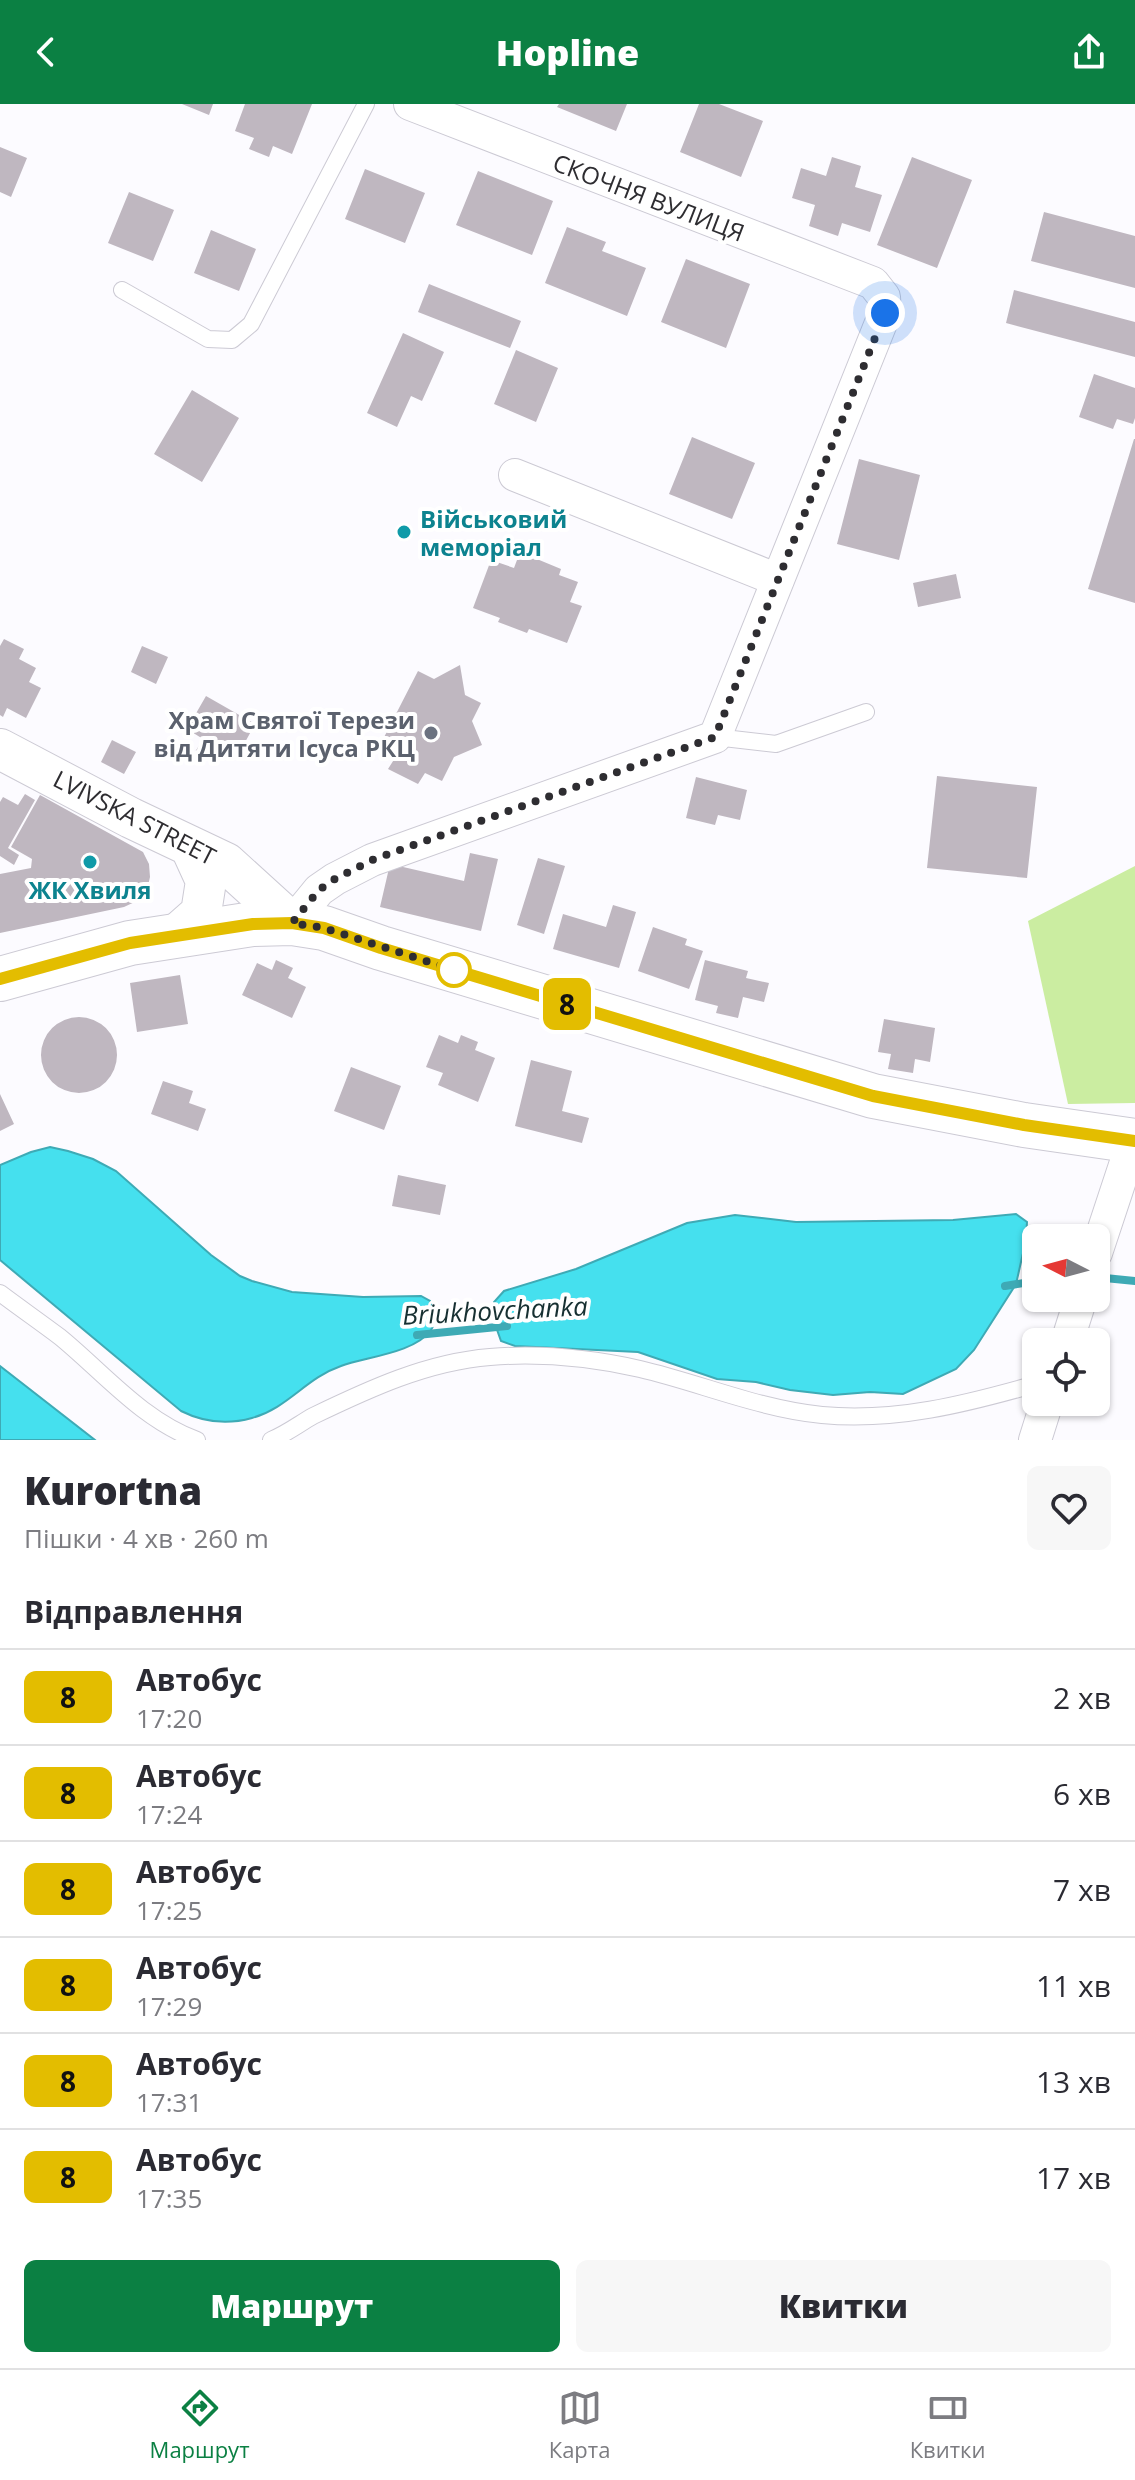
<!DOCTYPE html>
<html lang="uk">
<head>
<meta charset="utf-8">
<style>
	body { margin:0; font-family:"Open Sans",sans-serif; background:#f7f7f7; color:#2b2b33; height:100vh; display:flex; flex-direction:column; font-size:30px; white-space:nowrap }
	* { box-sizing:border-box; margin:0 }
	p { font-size:26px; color:#7c7c81 }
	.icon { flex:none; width:44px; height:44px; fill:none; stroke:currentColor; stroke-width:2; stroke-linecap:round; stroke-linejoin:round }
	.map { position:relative; height:1336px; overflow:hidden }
	.sheet { display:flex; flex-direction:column; background:#fff; flex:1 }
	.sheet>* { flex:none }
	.badge { padding:0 16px; border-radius:12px; font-size:28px; line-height:52px }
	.needle { width:52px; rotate:276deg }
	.fabs { position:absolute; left:1022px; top:1120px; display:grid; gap:16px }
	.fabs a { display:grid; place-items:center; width:88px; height:88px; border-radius:12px; background:#fff; box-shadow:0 2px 6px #0004; font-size:40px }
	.you { position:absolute; width:40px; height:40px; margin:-20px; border:6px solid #fff; border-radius:50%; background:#1a73e8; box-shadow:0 0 0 12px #1a73e833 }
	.map>.badge { position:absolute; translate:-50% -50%; box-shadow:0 0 0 4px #fff }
	h2 { padding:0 24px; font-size:30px; line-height:72px }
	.round { display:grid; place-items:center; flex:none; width:84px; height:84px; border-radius:12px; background:#f7f7f7 }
	.headline { display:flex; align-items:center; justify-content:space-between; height:136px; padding:0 24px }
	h1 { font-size:38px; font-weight:800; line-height:60px }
	.action { display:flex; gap:16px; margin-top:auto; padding:16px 24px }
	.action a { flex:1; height:92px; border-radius:12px; background:#0b8043; color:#fff; font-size:32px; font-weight:800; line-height:92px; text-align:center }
	.action a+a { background:#f7f7f7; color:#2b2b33 }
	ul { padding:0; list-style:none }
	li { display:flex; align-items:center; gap:24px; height:96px; padding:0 24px; border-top:2px solid #e1e1e2 }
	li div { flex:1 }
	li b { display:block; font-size:30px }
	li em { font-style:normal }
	li .badge { min-width:88px; font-weight:700; text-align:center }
	header { display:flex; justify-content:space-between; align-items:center; height:104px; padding:0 24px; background:#0b8043; color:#fff; font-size:36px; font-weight:800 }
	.dock { display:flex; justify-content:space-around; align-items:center; height:112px; border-top:2px solid #e1e1e2; background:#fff; font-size:22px; color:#7c7c81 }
	.dock a { display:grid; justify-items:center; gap:4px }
	.dock .current { color:#0b8043 }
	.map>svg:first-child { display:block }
	.green { fill:#cbeda1 }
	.water { fill:#45e0ee; stroke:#3eaab5; stroke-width:2 }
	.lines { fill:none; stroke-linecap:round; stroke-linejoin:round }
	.stream { stroke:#3eaab5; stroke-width:8 }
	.building { fill:#bfb7c0 }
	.service-casing { stroke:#cccad4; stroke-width:18 }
	.minor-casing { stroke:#cccad4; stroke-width:34 }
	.tertiary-casing { stroke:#cccad4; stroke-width:42 }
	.secondary-casing { stroke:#cccad4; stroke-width:46 }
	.service { stroke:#fff; stroke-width:16 }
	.minor { stroke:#fff; stroke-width:32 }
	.tertiary { stroke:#fff; stroke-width:40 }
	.secondary { stroke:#fff; stroke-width:44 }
	.line-casing { stroke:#fff; stroke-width:18 }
	.line { stroke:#e3bd00; stroke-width:12 }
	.walk { stroke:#2e2d31; stroke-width:8; stroke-dasharray:0 14.4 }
	.culture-dot { fill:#0f9aa8; stroke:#fff; stroke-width:3 }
	.worship-dot { fill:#6b7280; stroke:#fff; stroke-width:3 }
	.stop-dot { fill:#fff; stroke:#e3bd00; stroke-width:4 }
	.labels { text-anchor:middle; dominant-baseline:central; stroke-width:8; stroke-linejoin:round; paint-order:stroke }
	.street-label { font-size:24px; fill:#2e2d31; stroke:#fff }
	.culture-label { font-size:24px; font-weight:bold; fill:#0d838f; stroke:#fff; text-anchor:start }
	.worship-label { font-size:24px; font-weight:bold; fill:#5b616d; stroke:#fff; text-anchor:end }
	.water-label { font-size:26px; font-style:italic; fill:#173032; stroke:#fff }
</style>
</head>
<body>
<header><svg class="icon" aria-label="back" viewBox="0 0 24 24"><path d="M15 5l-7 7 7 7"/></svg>Hopline<svg class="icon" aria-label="share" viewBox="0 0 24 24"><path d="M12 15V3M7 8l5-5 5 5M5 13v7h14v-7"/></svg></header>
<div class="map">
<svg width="1135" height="1336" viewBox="0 0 1135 1336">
	<rect width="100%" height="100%" fill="#fcfbff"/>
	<path class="green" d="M1135,762V999L1068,1000L1028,817Z"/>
	<path class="water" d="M50,1043L68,1047L93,1055L116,1067L211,1151L240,1172L252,1177L292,1188L363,1193L421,1192L430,1197C432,1206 437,1218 431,1226C415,1249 365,1253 341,1262C306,1274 288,1304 252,1314C227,1321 203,1318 181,1307L0,1156V1061L31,1048Z
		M1016,1110L1027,1118L1026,1136L1016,1180L974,1246L956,1265L903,1290L870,1288L833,1291L790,1286L756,1278L717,1275L638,1248L515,1242L501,1237L495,1220L494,1198L504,1187L576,1165L687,1119L735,1111L796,1118L953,1116Z
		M0,1262L95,1336H0Z"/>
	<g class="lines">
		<path class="stream" d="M1105,1174L1135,1177
			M1005,1182L1036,1177
			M417,1231L507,1222"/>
	</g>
	<path class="building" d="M182,0H213L209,11Z
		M245,0H312L292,50L273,42L269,53L249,45L254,34L235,27Z
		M559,0H627L616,27L557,3Z
		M699,0H719L763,17L741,73L680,48Z
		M0,43L27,54L11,93L0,88Z
		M832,53L861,62L855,83L882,91L870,128L842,119L838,132L809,122L815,101L792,94L801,64L826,72Z
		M912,53L972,76L937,164L877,141Z
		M365,65L425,89L405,139L345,115Z
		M478,67L553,97L532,151L456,121Z
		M129,88L174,106L153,157L108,139Z
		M1044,108L1135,132V184L1031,157Z
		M567,123L606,138L602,147L646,164L627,212L545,179Z
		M211,126L256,145L239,187L194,169Z
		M686,155L750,180L726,244L661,218Z
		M429,180L521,217L510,244L418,208Z
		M1014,186L1135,218V253L1006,219Z
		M403,229L444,248L422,297L411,292L397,323L367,309Z
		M516,246L558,264L536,318L494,300Z
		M1094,270L1135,284V314L1133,320L1117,315L1113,325L1079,313Z
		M192,286L239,314L202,378L154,350Z
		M692,333L755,359L732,415L669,390Z
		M1134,335H1135V499L1088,485Z
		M859,355L920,371L899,456L837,440Z
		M520,448L561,465L559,471L578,478L570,498L582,502L567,539L529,525L527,529L498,518L500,514L473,504L491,456L514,464Z
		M956,470L961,494L918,503L913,479Z
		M4,535L24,545L19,555L36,564L29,578L41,584L26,614L7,604L3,613L0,611V542Z
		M142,542L168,553L156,580L131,568Z
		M460,561L465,591L481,599L472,617L482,641L454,653L442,677L425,669L418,680L388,665L395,654L378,645L418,567L434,575Z
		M206,592L255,620L237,653L224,645L215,660L195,648L203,635L187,625Z
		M112,636L136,648L124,670L101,658Z
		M937,672L1037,683L1027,774L927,764Z
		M696,673L747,686L740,716L718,711L715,721L686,714Z
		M25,690L35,696L8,744L19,751L14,761L0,752V698L3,693L18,701Z
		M40,691L143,748L149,760L150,773L147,786L139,796L124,803L0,829V770L31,764L32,755L11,743Z
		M470,749L498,755L481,827L380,803L390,760L464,777Z
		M538,754L565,762L544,830L517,821Z
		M613,801L636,808L619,864L553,845L563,810L606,823Z
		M653,823L687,835L685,841L703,847L689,885L638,867Z
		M276,856L293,864L288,874L306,883L292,914L242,891L257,859L272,866Z
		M705,856L748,867L746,874L769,879L764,898L743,893L738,914L716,909L718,902L695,896Z
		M180,871L188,920L137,928L130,879Z
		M41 951a38 38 0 1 1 76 0a38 38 0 1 1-76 0Z
		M884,915L935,924L930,958L915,955L913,969L888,965L891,950L878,948Z
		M439,931L458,939L461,931L478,938L475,946L495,954L478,998L438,981L443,969L426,963Z
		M531,956L572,967L562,1007L589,1014L582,1039L515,1022Z
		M351,963L401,982L384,1026L334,1007Z
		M163,977L193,987L189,999L206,1005L198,1027L151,1010Z
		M0,990L14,1020L0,1027Z
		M398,1071L446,1081L440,1111L392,1102Z"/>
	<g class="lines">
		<g class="service-casing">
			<path id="service" d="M122,186L208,235L232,236L251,220L366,0
				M715,633L776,640L866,608
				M0,1189C20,1204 40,1218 60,1233C104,1269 142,1316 197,1336
				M271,1336C286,1330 299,1320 313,1312C369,1285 427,1258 490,1253C540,1249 591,1254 640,1265C700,1279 760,1305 822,1311C895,1318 966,1300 1036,1280"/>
		</g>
		<g class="minor-casing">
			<path id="minor" d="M515,371L778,476
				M292,819L319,786L335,775L372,756L715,633L885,209L884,193L873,179L410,0
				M1096,1149L1133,1037
				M1067,1238L1081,1194
				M1035,1336L1047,1298"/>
		</g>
		<g class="tertiary-casing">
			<path id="tertiary" d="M0,645L131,714L226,759L292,819
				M175,832L201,809L206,777L190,742"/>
		</g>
		<g class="secondary-casing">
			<path id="secondary" d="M0,875L130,839L253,820L292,819L324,824L381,844L873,992L1024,1021L1135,1037"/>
		</g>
		<use href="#service" class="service"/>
		<use href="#minor" class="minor"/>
		<use href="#tertiary" class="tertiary"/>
		<use href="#secondary" class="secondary"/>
	</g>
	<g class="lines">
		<g class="line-casing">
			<path id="line" d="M0,875L130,839L253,820L292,819L324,824L381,844L873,992L1024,1021L1135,1037"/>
		</g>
		<use href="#line" class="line"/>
		<path class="walk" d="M454,866L324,824L292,819L319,786L335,775L372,756L715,633L885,209"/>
	</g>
	<g class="culture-dot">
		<circle cx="404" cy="428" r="8"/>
		<circle cx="90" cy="758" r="8"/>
	</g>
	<circle class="worship-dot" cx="431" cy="629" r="8"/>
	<circle class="stop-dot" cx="454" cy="866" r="16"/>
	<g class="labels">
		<g class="street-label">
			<text transform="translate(649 93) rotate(21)">СКОЧНЯ ВУЛИЦЯ</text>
			<text transform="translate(135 713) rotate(27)">LVIVSKA STREET</text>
		</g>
		<g class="culture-label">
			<text x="420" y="414">Військовий<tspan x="420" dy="28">меморіал</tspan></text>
			<text x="90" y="785" text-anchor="middle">ЖК Хвиля</text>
		</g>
		<g class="worship-label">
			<text x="415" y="615">Храм Святої Терези<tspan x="415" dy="28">від Дитяти Ісуса РКЦ</tspan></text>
		</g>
		<g class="water-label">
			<text transform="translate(495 1206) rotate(-3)">Briukhovchanka</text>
		</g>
	</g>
</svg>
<div class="fabs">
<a><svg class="needle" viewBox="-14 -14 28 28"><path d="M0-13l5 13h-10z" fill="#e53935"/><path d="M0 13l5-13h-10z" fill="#7c7c81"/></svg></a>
<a><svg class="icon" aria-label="locate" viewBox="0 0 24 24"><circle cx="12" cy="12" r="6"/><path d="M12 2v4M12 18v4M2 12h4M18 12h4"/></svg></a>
</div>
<div class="you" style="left:885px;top:209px"></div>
<b class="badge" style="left:567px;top:900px;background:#e3bd00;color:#111">8</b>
</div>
<section class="sheet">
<div class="headline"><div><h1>Kurortna</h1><p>Пішки · 4 хв · 260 m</p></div><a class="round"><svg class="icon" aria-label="heart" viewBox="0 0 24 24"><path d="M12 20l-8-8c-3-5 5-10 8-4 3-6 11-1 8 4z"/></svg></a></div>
<h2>Відправлення</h2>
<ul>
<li><span class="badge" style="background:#e3bd00;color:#111">8</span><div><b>Автобус</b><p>17:20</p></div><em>2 хв</em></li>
<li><span class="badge" style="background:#e3bd00;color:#111">8</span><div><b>Автобус</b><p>17:24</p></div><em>6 хв</em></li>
<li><span class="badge" style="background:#e3bd00;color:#111">8</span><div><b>Автобус</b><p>17:25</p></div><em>7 хв</em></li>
<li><span class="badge" style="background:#e3bd00;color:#111">8</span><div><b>Автобус</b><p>17:29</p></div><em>11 хв</em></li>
<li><span class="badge" style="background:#e3bd00;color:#111">8</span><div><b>Автобус</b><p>17:31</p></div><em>13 хв</em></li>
<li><span class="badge" style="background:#e3bd00;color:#111">8</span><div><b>Автобус</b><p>17:35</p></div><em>17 хв</em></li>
</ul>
<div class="action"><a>Маршрут</a><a>Квитки</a></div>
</section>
<nav class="dock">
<a class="current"><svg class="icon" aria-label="directions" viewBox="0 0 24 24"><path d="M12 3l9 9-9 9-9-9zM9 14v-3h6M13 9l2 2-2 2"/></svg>Маршрут</a>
<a><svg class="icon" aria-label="map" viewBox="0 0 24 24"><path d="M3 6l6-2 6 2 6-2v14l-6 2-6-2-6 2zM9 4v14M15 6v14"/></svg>Карта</a>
<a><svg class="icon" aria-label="tickets" viewBox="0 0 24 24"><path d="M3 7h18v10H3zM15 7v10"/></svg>Квитки</a>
</nav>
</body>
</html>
